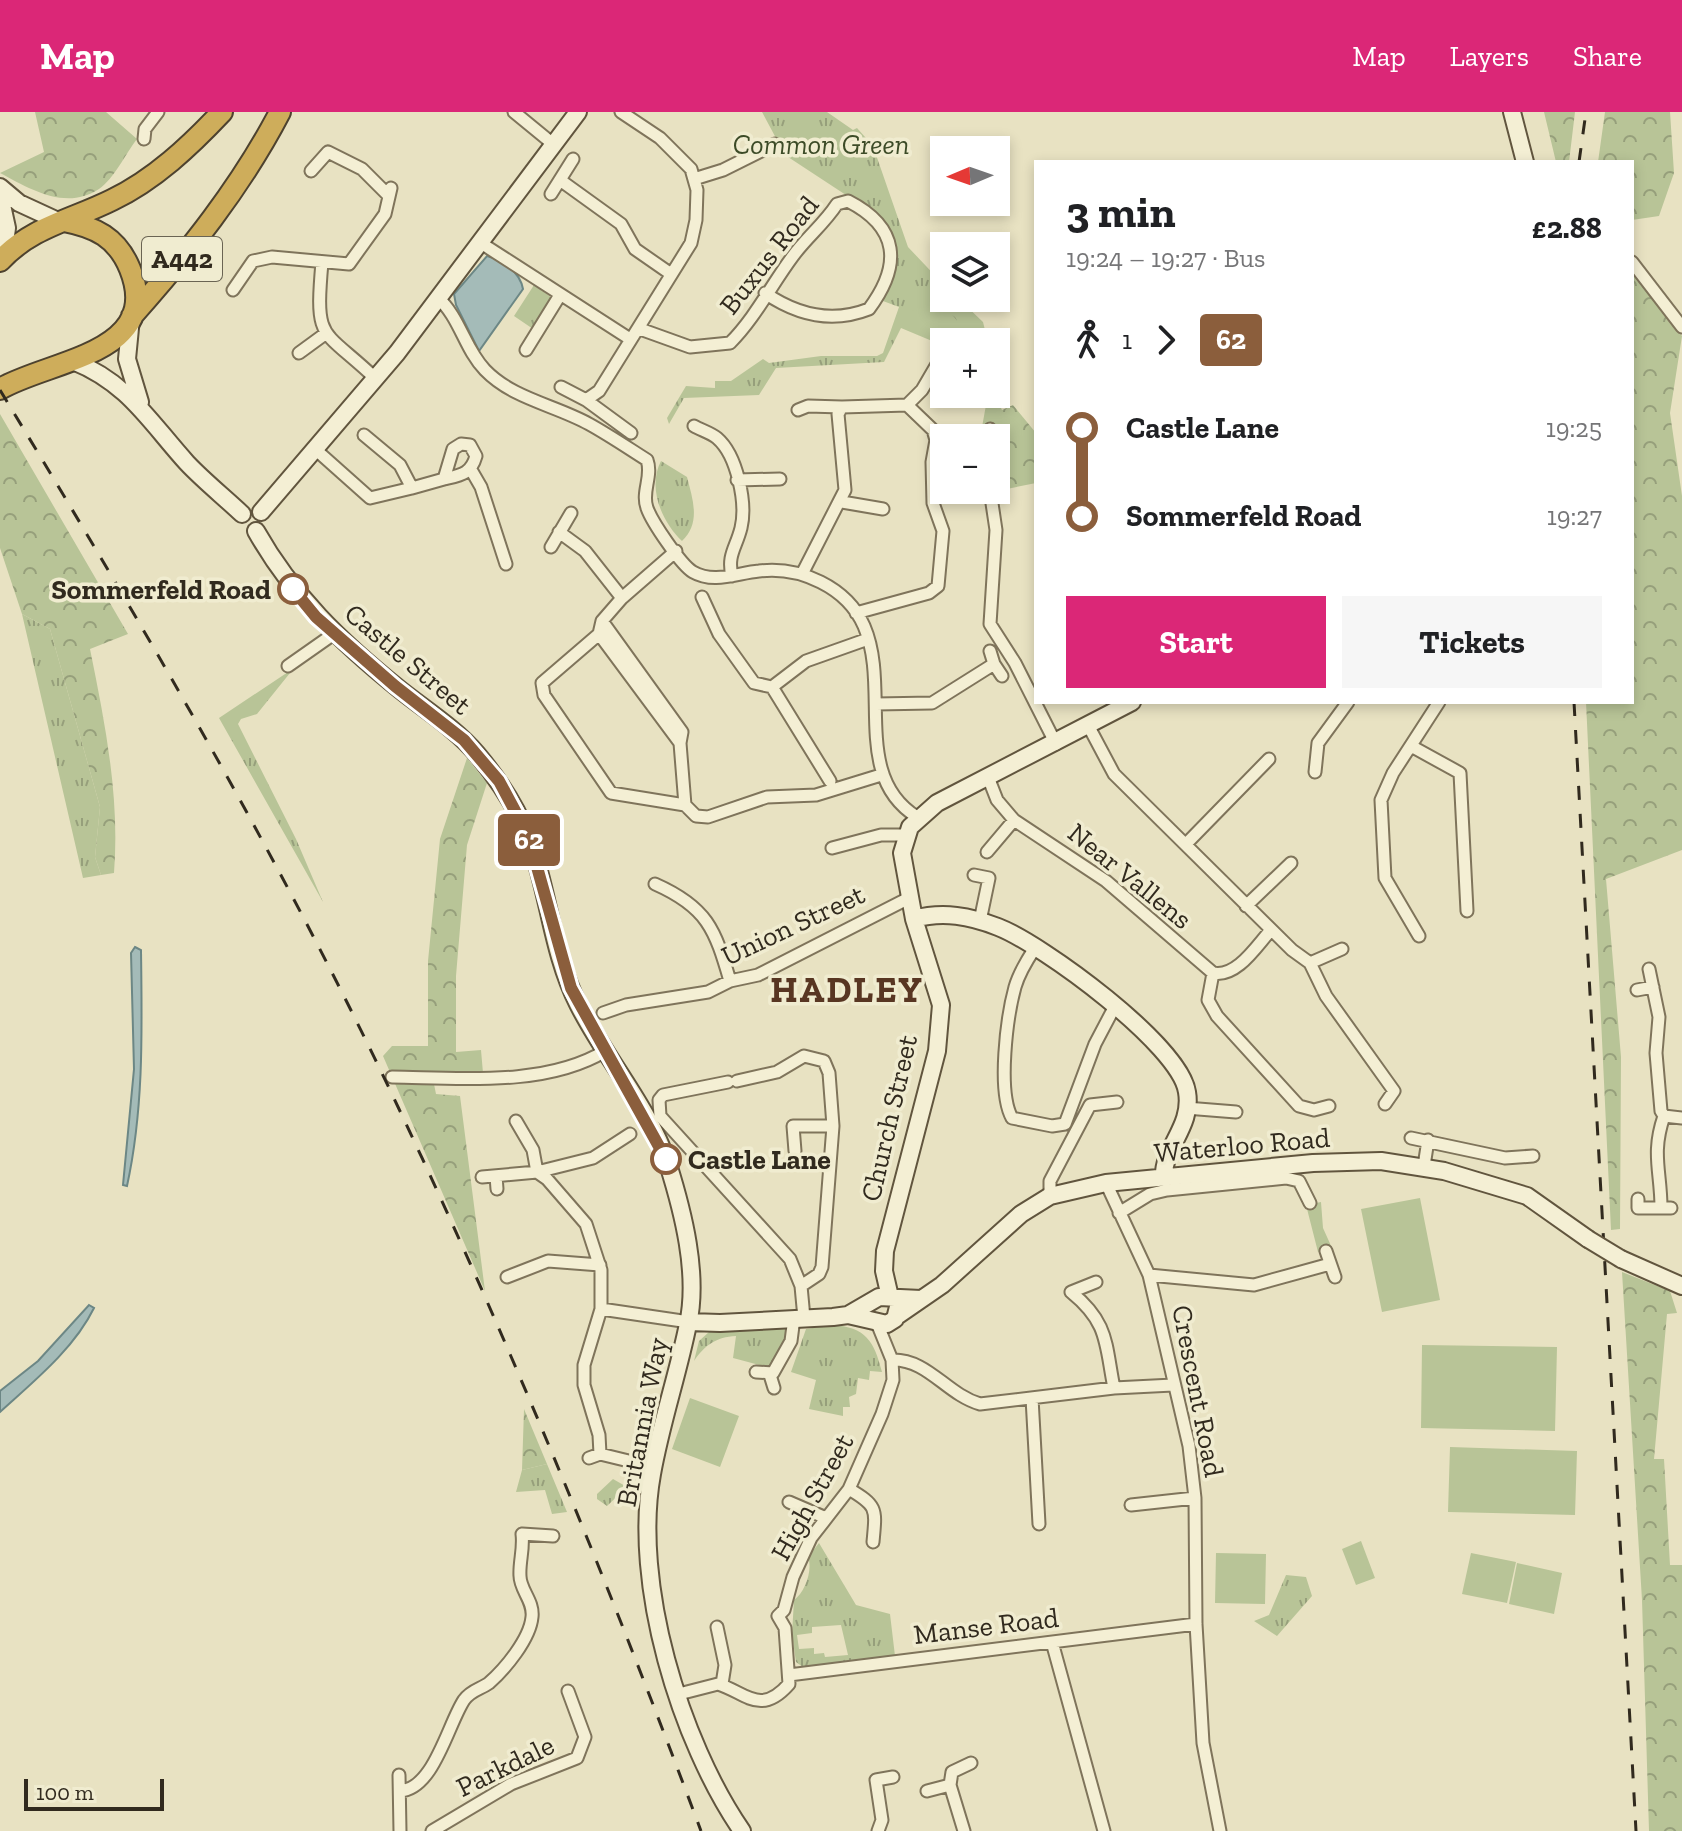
<!DOCTYPE html>
<html lang="en">
<head>
<meta charset="utf-8">
<style>
	body { margin:0; font-family:"Zilla Slab",serif; background:#f6f6f6; color:#202124; height:100vh; display:flex; flex-direction:column; font-size:30px; white-space:nowrap }
	* { box-sizing:border-box; margin:0 }
	p { font-size:26px; color:#757577 }
	.icon { flex:none; width:44px; height:44px; fill:none; stroke:currentColor; stroke-width:2; stroke-linecap:round; stroke-linejoin:round }
	.map { position:relative; flex:1; overflow:hidden }
	.side { position:absolute; left:1034px; top:48px; width:600px; height:544px; display:flex; flex-direction:column; background:#fff; border-radius:0px; box-shadow:0 4px 12px #0003 }
	.side>* { flex:none }
	.badge { padding:0 16px; border-radius:6px; font-size:28px; line-height:52px }
	.needle { width:52px; rotate:268deg }
	.tools { position:absolute; left:930px; top:24px; display:grid; gap:16px }
	.tools a { display:grid; place-items:center; width:80px; height:80px; border-radius:0px; background:#fff; box-shadow:0 4px 12px #0003; font-size:40px }
	.scale { position:absolute; left:24px; bottom:20px; width:140px; box-sizing:border-box; padding-left:8px; border:4px solid #312a1e; border-top:0; font-size:22px; line-height:28px; white-space:nowrap; color:#312a1e; -webkit-text-stroke:6px #f0ecd0; paint-order:stroke }
	.map>.badge { position:absolute; translate:-50% -50%; box-shadow:0 0 0 4px #fff }
	.legs { display:flex; align-items:center; gap:12px; height:88px; padding:0 32px; font-size:26px }
	.legs p { margin-inline-start:auto }
	.summary { display:flex; align-items:center; justify-content:space-between; height:136px; padding:0 32px }
	h1 { font-size:44px; font-weight:800; line-height:60px }
	.primary-button { display:flex; gap:16px; margin-top:auto; padding:16px 32px }
	.primary-button a { flex:1; height:92px; border-radius:0px; background:#db2777; color:#fff; font-size:32px; font-weight:800; line-height:92px; text-align:center }
	.primary-button a+a { background:#f6f6f6; color:#202124 }
	ul { padding:0 32px; list-style:none }
	li { display:flex; align-items:center; gap:28px; height:88px; font-size:30px }
	li i { display:grid; place-items:center; width:12px; height:100%; margin:0 10px; background:currentColor }
	li i::after { content:''; width:20px; height:20px; margin:-10px; border:6px solid; border-radius:50%; background:#fff }
	li p { margin-inline-start:auto }
	li:first-child i { background:linear-gradient(#0000 50%,currentColor 0) }
	li:last-child i { background:linear-gradient(currentColor 50%,#0000 0) }
	header { display:flex; align-items:center; gap:48px; box-sizing:border-box; height:112px; padding:0 40px; background:#db2777; color:#fff }
	header strong { font-size:38px }
	nav { display:flex; gap:44px; margin-inline-start:auto; font-size:28px }
	.map>svg:first-child { display:block }
	.grass { fill:url(#grass-tufts); fill-rule:evenodd }
	.forest { fill:url(#forest-crowns) }
	.garden { fill:#b8c497 }
	.water { fill:#a4bbb8; stroke:#6c8785; stroke-width:2 }
	.lines { fill:none; stroke-linecap:round; stroke-linejoin:round }
	.street-casing { stroke:#7f745b; stroke-width:15 }
	.secondary-casing { stroke:#61553e; stroke-width:20 }
	.highway-casing { stroke:#4d422f; stroke-width:24 }
	.street { stroke:#f4efd4; stroke-width:11 }
	.secondary { stroke:#f4efd4; stroke-width:16 }
	.highway { stroke:#cead5b; stroke-width:20 }
	.rail { stroke:#312a1e; stroke-width:3; stroke-dasharray:14 14; stroke-linecap:butt }
	.secondary-bridge-casing { stroke:#61553e; stroke-width:20; stroke-linecap:butt }
	.secondary-bridge { stroke:#f4efd4; stroke-width:16 }
	.line-1-casing { stroke:#fff; stroke-width:18 }
	.line-1 { stroke:#8b5e3c; stroke-width:12 }
	.stop-1-dot { fill:#fff; stroke:#8b5e3c; stroke-width:4 }
	.labels { text-anchor:middle; dominant-baseline:central; stroke-width:7; stroke-linejoin:round; paint-order:stroke }
	.shield { fill:#f0ecd0; stroke:#6a6453; stroke-width:2 }
	.shield-label { font-size:26px; font-weight:bold; fill:#312a1e }
	.park-label { font-size:28px; font-style:italic; fill:#3c4b27; stroke:#f0ecd0 }
	.street-label { font-size:28px; fill:#312a1e; stroke:#f0ecd0 }
	.stop-label { font-size:28px; font-weight:bold; fill:#312a1e; stroke:#f0ecd0; text-anchor:end }
	.district-label { font-size:36px; font-weight:bold; letter-spacing:2px; fill:#583622; stroke:#f0ecd0 }
</style>
</head>
<body>
<header>
<strong>Map</strong>
<nav><a>Map</a><a>Layers</a><a>Share</a></nav>
</header>
<div class="map">
<svg width="1682" height="1719" viewBox="0 0 1682 1719">
	<defs>
		<pattern id="grass-tufts" width="24" height="20" patternUnits="userSpaceOnUse" patternTransform="scale(2)"><rect width="24" height="20" fill="#b8c497"/><path d="M3 7l-1-3M5 7V3M7 7l1-3M15 17l-1-3M17 17v-4M19 17l1-3" fill="none" stroke="#969f7b"/></pattern>
		<pattern id="forest-crowns" width="20" height="18" patternUnits="userSpaceOnUse" patternTransform="scale(2)"><rect width="20" height="18" fill="#b8c497"/><path d="M2 6a3 3 0 1 1 6 0M12 15a3 3 0 1 1 6 0" fill="none" stroke="#969f7b"/></pattern>
	</defs>
	<rect width="100%" height="100%" fill="#e8e2c2"/>
	<path class="grass" d="M762,0H827L853,18L857,16L873,34L908,135L944,173V186H958L968,194L988,230H944V234L901,216L884,250L776,256L759,283L684,286L669,312L667,306L686,274L715,276V269H731L763,247L769,251L821,244H877L883,241L899,195L883,189L897,153V140L884,108L785,43Z
		M534,173L555,188L536,219L514,204Z
		M661,349L687,365C693,388 701,411 682,429C662,410 647,376 661,349Z
		M22,502L50,517L100,695L95,745L101,763L83,766Z
		M294,556L257,602L241,607L238,612L296,727L323,790L219,606Z
		M1321,1090L1323,1116L1332,1136L1318,1140L1306,1093Z
		M832,1213C866,1215 874,1229 882,1260L870,1259L869,1268L858,1266L856,1282L849,1285L850,1295H843V1304L809,1297L816,1268L791,1260L806,1217Z
		M782,1214L788,1216L790,1223L771,1256L733,1246L736,1224C716,1225 705,1233 694,1249L699,1229L709,1220Z
		M547,1352L567,1400L552,1402L545,1378L516,1380L522,1358Z
		M613,1367L627,1375L607,1394L597,1387V1382Z
		M819,1431L856,1493L890,1502L895,1544L803,1555L796,1550L792,1522L794,1488C805,1480 813,1458 808,1445ZM841,1513L848,1543L825,1545L824,1541L814,1542V1536L799,1537L797,1523L812,1521V1515Z
		M1286,1463L1306,1465L1312,1484L1277,1524L1254,1509L1269,1503Z"/>
	<path class="forest" d="M35,0H106L137,27C126,41 114,67 99,77C66,99 30,77 0,61L44,40Z
		M1544,0H1575L1569,50H1556Z
		M1605,0H1670L1674,61L1659,104L1632,108V50H1598Z
		M1632,157L1682,224L1670,301L1682,384V738L1606,767L1621,945L1620,1117L1611,1118L1586,590H1632Z
		M938,168L944,173V186H958L983,210L988,230H971C958,209 949,194 927,183Z
		M988,282H994L1002,298L1013,293L1036,321V371L982,382L981,378H996V326H980Z
		M0,302L128,522L90,537C105,611 120,685 114,761L101,763L95,745L100,695L50,517L22,502L0,436Z
		M467,646L487,671L467,733L456,864V940L481,938L483,961L432,962L436,982L460,984L485,1179L383,944L392,934H428V849L440,727Z
		M1622,1160L1670,1179L1677,1201L1667,1202L1654,1347H1664L1670,1453H1682V1719H1649L1642,1488Z
		M524,1297L547,1352L522,1358Z"/>
	<path class="garden" d="M912,198L939,199V216H912Z
		M1420,1086L1440,1188L1382,1200L1361,1097Z
		M1422,1233L1557,1235L1555,1319L1421,1316Z
		M690,1286L739,1304L720,1355L672,1337Z
		M1450,1335L1577,1339L1575,1403L1448,1400Z
		M1361,1429L1375,1466L1356,1473L1342,1437Z
		M1216,1441L1266,1442L1265,1492L1215,1491Z
		M1471,1441L1516,1450L1507,1491L1462,1482Z
		M1517,1451L1562,1461L1554,1502L1509,1492Z"/>
	<path class="water" d="M487,144C503,148 520,160 523,177L479,239L456,193L454,182Z
		M135,835L141,838C142,917 144,996 127,1074L123,1073L134,957L131,841Z
		M89,1193L94,1196C74,1237 33,1270 0,1300V1279L38,1249Z"/>
	<g class="lines">
		<g class="street-casing">
			<path id="street" d="M514,0L553,32
				M144,27L145,17L158,0
				M311,59L328,40L362,57L389,84
				M694,67L723,58L775,32
				M560,68L621,112L635,137L671,162
				M551,82L573,47
				M481,131L630,227
				M322,150C315,231 321,215 375,266
				M1632,150L1682,215
				M233,178L253,149L272,145L349,152L385,102L391,76
				M437,185C460,205 464,236 485,258C513,287 555,293 589,312C609,323 628,336 647,348C653,364 641,380 647,396C652,410 681,453 693,460C714,472 737,461 759,459C800,454 847,475 864,514C891,576 851,664 917,705
				M640,217L690,235L730,231C755,206 772,172 793,144C807,125 824,112 837,92L848,89C899,115 902,153 869,197C831,212 797,203 765,181
				M526,238L560,183
				M299,241L325,222
				M561,275L586,288L599,279L691,131L696,108L697,78L691,57L660,26L621,0
				M586,288L631,321
				M798,298L808,294L842,295
				M694,314C701,318 711,321 717,326C737,343 747,391 741,416C736,436 727,443 732,464
				M989,326L990,317
				M315,337L370,386L412,376L400,353L364,323
				M470,356L481,375L506,452
				M737,368L780,367
				M412,376L444,367L453,337L461,332L470,333L476,344C471,362 461,363 444,367
				M990,378L996,418L990,512L1015,551L1056,632
				M842,390L883,397
				M559,420L585,439L622,486
				M551,435L571,401
				M676,439L622,486L602,509L599,522L542,571L544,583L611,681L685,693L696,704L708,705L767,685L816,683L881,663
				M802,462L845,378L838,302L842,295L907,293L922,278L943,242
				M702,485L719,522L754,571L772,575L806,549L868,527
				M856,501L929,481L938,474L943,419L933,391L932,350L936,328L933,318L907,293
				M602,509L682,620L680,631
				M599,522L680,631L685,693
				M994,552L1002,564
				M288,554L335,521
				M772,575L830,669
				M876,592L932,591L994,552L990,539
				M1089,615L1114,662L1292,838L1310,851L1326,884L1394,979L1385,992
				M1411,634L1460,661L1467,799
				M1315,660L1318,631L1348,590
				M988,665L997,688L1014,708L1106,769L1213,861C1237,866 1257,833 1271,818
				M1186,732L1269,647
				M832,736L881,723H906
				M987,740L1014,708
				M974,763L989,766L980,809
				M655,772C707,795 715,817 730,869
				M1246,794L1291,751
				M1419,824L1385,766L1381,688L1393,661L1439,590
				M1035,836C1027,848 1019,861 1015,875C1007,904 997,979 1012,1006L1052,1014L1065,1012L1095,932L1115,894
				M1310,851L1342,837
				M1649,857L1659,905L1656,941L1661,999L1664,1004L1682,1006
				M1213,861L1208,888L1217,904L1299,994L1314,998L1329,994
				M1637,878L1653,875
				M603,901L626,893L708,880L730,869L758,863L909,786
				M392,965C459,966 546,975 605,939
				M737,969L777,960L804,944L824,949L829,961L833,1014H793L795,1039
				M728,970L663,983L659,988L660,1004L790,1147L801,1174L804,1206
				M1186,996L1236,1000
				M516,1009L533,1038L537,1060L593,1046L630,1022
				M1411,1026L1505,1046L1533,1044
				M1424,1054L1428,1028
				M496,1064L497,1077
				M482,1065L537,1060L547,1067L586,1112L601,1158V1197L584,1253V1273L599,1323L600,1342
				M1106,1071L1149,1163L1189,1334L1195,1386L1196,1512L1203,1631L1220,1719
				M1050,1084V1069L1090,993L1117,990
				M1638,1087V1096H1671
				M1661,1096C1661,1059 1651,1042 1664,1004
				M1119,1101L1150,1082L1167,1078L1286,1066L1299,1069L1310,1091
				M1326,1139L1335,1165
				M1149,1163L1254,1173L1330,1152
				M507,1165L548,1149L600,1153
				M1096,1170L1071,1180C1109,1211 1105,1231 1114,1276
				M801,1174L819,1162L822,1155L833,1014
				M601,1197L689,1210
				M892,1248C928,1247 946,1282 980,1292L1114,1276L1173,1273
				M756,1260L773,1261L791,1229L794,1206
				M770,1263L774,1276
				M1032,1286L1039,1412
				M589,1346L600,1342L637,1351
				M849,1377C878,1394 876,1397 873,1430
				M789,1390L826,1406
				M1131,1393L1195,1386
				M717,1515L725,1553L722,1572
				M1052,1530L1104,1719
				M789,1563L1196,1512
				M679,1582L718,1572C745,1580 760,1605 789,1572L785,1516L778,1504L784,1498L793,1465L811,1426L849,1377L882,1302L893,1268L892,1248L877,1211
				M399,1663L400,1719
				M400,1679C434,1677 448,1612 464,1588C471,1578 481,1577 489,1571C505,1557 530,1527 532,1505C534,1489 520,1478 520,1464C519,1450 524,1437 522,1422L553,1424
				M927,1679L950,1673
				M432,1719L511,1672L577,1646L585,1625L568,1579
				M878,1719L882,1708L876,1668L893,1665
				M964,1719L950,1673L952,1660L971,1651"/>
		</g>
		<g class="secondary-casing">
			<path id="secondary" d="M1512,0L1525,50
				M0,75L19,91L58,109
				M0,84L7,116L3,146
				M131,206L127,247L140,290
				M73,249C128,271 149,309 187,351C204,369 224,385 242,402
				M261,400L397,241L578,0
				M256,419C292,483 341,530 398,576C424,597 455,616 477,642C497,666 516,693 527,723C549,777 551,839 578,892C605,946 648,994 668,1052C683,1100 699,1162 688,1212C678,1262 661,1311 652,1362C632,1471 680,1629 742,1719
				M914,807C943,799 970,804 998,815C1042,832 1180,933 1187,980C1193,1015 1162,1036 1164,1066
				M1621,1147L1682,1174
				M890,1185L884,1159L885,1139L937,939L941,893L914,807L902,741L910,715L937,691L1132,590
				M848,1203L887,1212L895,1207L898,1195
				M897,1204L942,1173L1021,1102L1050,1084L1106,1071L1313,1051L1381,1049L1444,1059L1527,1084L1588,1127
				M689,1210L720,1211L833,1205L848,1203L879,1185L921,1187"/>
		</g>
		<g class="highway-casing">
			<path id="highway" d="M0,149C31,115 72,108 112,88C154,68 190,34 222,0
				M132,204C188,141 241,75 280,0
				M0,277C49,248 164,242 130,157C117,125 95,115 64,109"/>
		</g>
		<use href="#street" class="street"/>
		<use href="#secondary" class="secondary"/>
		<use href="#highway" class="highway"/>
		<path class="rail" d="M1579,50L1586,0
			M0,278C142,512 282,749 399,997C511,1233 610,1475 701,1719
			M1574,590L1636,1719"/>
		<g class="secondary-bridge-casing">
			<path id="secondary-bridge" d="M1588,1127L1621,1147"/>
		</g>
		<use href="#secondary-bridge" class="secondary-bridge"/>
	</g>
	<g class="lines">
		<g class="line-1-casing">
			<path id="line-1" d="M293,477L316,505L395,574L464,628L499,669L528,723L571,876L666,1047"/>
		</g>
		<use href="#line-1" class="line-1"/>
	</g>
	<g class="stop-1-dot">
		<circle cx="293" cy="477" r="14"/>
		<circle cx="666" cy="1047" r="14"/>
	</g>
	<g class="labels">
		<rect class="shield" x="142" y="125" width="80" height="44" rx="6"/>
		<g class="shield-label">
			<text x="182" y="147">A442</text>
		</g>
		<g class="park-label">
			<text x="821" y="32">Common Green</text>
		</g>
		<g class="street-label">
			<text transform="translate(769 143) rotate(-52)">Buxus Road</text>
			<text transform="translate(408 547) rotate(40)">Castle Street</text>
			<text transform="translate(1130 764) rotate(39)">Near Vallens</text>
			<text transform="translate(793 813) rotate(-25)">Union Street</text>
			<text transform="translate(889 1006) rotate(-77)">Church Street</text>
			<text transform="translate(1242 1033) rotate(-5)">Waterloo Road</text>
			<text transform="translate(1198 1279) rotate(79)">Crescent Road</text>
			<text transform="translate(642 1310) rotate(-79)">Britannia Way</text>
			<text transform="translate(812 1385) rotate(-61)">High Street</text>
			<text transform="translate(986 1514) rotate(-7)">Manse Road</text>
			<text transform="translate(505 1654) rotate(-26)">Parkdale</text>
		</g>
		<g class="stop-label">
			<text x="271" y="477">Sommerfeld Road</text>
			<text x="688" y="1047" text-anchor="start">Castle Lane</text>
		</g>
		<g class="district-label">
			<text x="847" y="877">HADLEY</text>
		</g>
	</g>
</svg>
<div class="tools">
<a><svg class="needle" viewBox="-14 -14 28 28"><path d="M0-13l5 13h-10z" fill="#e53935"/><path d="M0 13l5-13h-10z" fill="#757577"/></svg></a>
<a><svg class="icon" aria-label="layers" viewBox="0 0 24 24"><path d="M12 4l9 5-9 5-9-5zM3 14l9 5 9-5"/></svg></a>
<a>+</a>
<a>−</a>
</div>
<div class="scale">100 m</div>
<b class="badge" style="left:529px;top:728px;background:#8b5e3c;color:#fff">62</b>
<section class="side">
<div class="summary"><div><h1>3 min</h1><p>19:24 – 19:27 · Bus</p></div><b>£2.88</b></div>
<div class="legs"><svg class="icon" aria-label="walk" viewBox="0 0 24 24"><circle cx="13" cy="4" r="2"/><path d="M13 8l-2 6 4 7M11 14l-3 7M7 12l3-4h3l4 4"/></svg>1<svg class="icon" aria-label="forward" viewBox="0 0 24 24"><path d="M9 5l7 7-7 7"/></svg><b class="badge" style="background:#8b5e3c;color:#fff">62</b></div>
<ul>
<li><i style="color:#8b5e3c"></i><b>Castle Lane</b><p>19:25</p></li>
<li><i style="color:#8b5e3c"></i><b>Sommerfeld Road</b><p>19:27</p></li>
</ul>
<div class="primary-button"><a>Start</a><a>Tickets</a></div>
</section>
</div>
</body>
</html>
